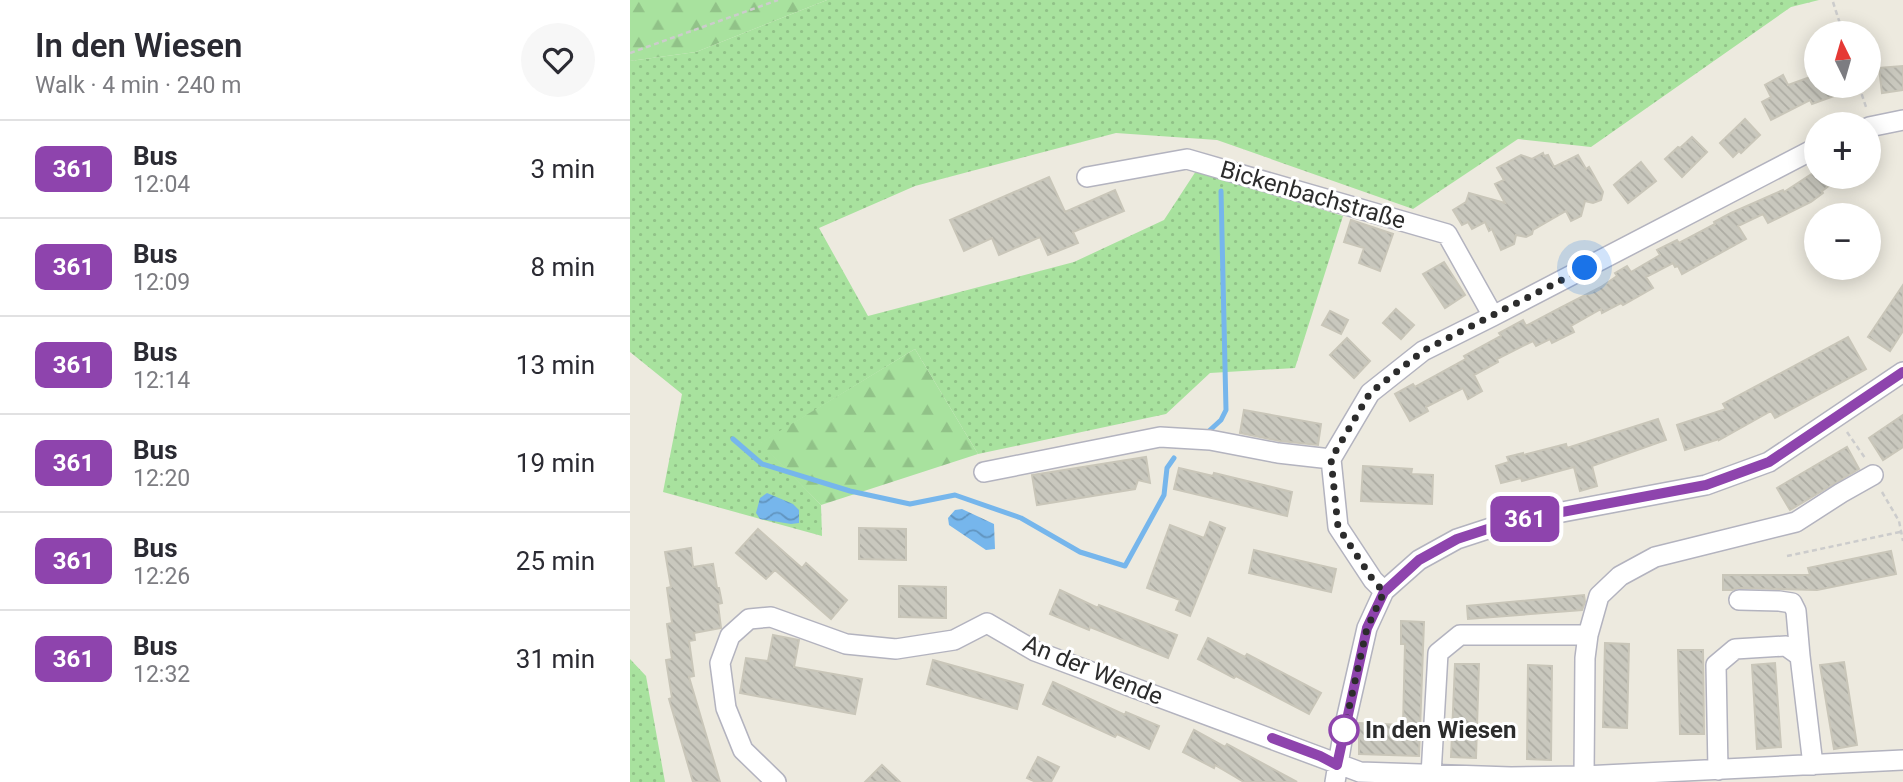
<!DOCTYPE html>
<html lang="en">
<head>
<meta charset="utf-8">
<style>
	body { margin:0; font-family:Roboto,sans-serif; background:#f7f7f7; color:#2b2b33; height:100vh; display:flex; flex-direction:column; font-size:26px; white-space:nowrap }
	* { box-sizing:border-box; margin:0 }
	p { font-size:23px; color:#7c7c81 }
	.icon { flex:none; width:38px; height:38px; fill:none; stroke:currentColor; stroke-width:2; stroke-linecap:round; stroke-linejoin:round }
	.map { position:relative; flex:1; overflow:hidden }
	.panel { display:flex; flex-direction:column; background:#fff; width:630px }
	.panel>* { flex:none }
	.badge { padding:0 14px; border-radius:10px; font-size:24px; line-height:46px }
	.needle { width:46px; rotate:355deg }
	.fabs { position:absolute; left:1174px; top:21px; display:grid; gap:14px }
	.fabs a { display:grid; place-items:center; width:77px; height:77px; border-radius:50%; background:#fff; box-shadow:0 4px 18px #0003; font-size:35px }
	.you { position:absolute; width:35px; height:35px; margin:-18px; border:5px solid #fff; border-radius:50%; background:#1a73e8; box-shadow:0 0 0 10px #1a73e833 }
	.map>.badge { position:absolute; translate:-50% -50%; box-shadow:0 0 0 4px #fff }
	.round { display:grid; place-items:center; flex:none; width:74px; height:74px; border-radius:37px; background:#f7f7f7 }
	.summary { display:flex; align-items:center; justify-content:space-between; height:119px; padding:0 35px }
	h1 { font-size:33px; font-weight:600; line-height:52px }
	ul { padding:0; list-style:none }
	li { display:flex; align-items:center; gap:21px; height:98px; padding:0 35px; border-top:2px solid #e1e1e2 }
	li div { flex:1 }
	li b { display:block; font-size:26px }
	li em { font-style:normal }
	li .badge { min-width:77px; font-weight:700; text-align:center }
	main { display:flex; flex:1; min-height:0 }
	.map>svg:first-child { display:block }
	.grass { fill:url(#grass-dots) }
	.forest { fill:url(#forest-firs) }
	.water { fill:url(#water-waves) }
	.lines { fill:none; stroke-linecap:round; stroke-linejoin:round }
	.stream { stroke:#76b6ec; stroke-width:5 }
	.building { fill:url(#building-back-hatch); stroke:#c9c6b9; stroke-width:2 }
	.minor-casing { stroke:#b3b3bf; stroke-width:22 }
	.path { stroke:#ccc; stroke-width:2.5; stroke-dasharray:5 3.5; stroke-linecap:butt }
	.minor { stroke:#fff; stroke-width:19 }
	.line-casing { stroke:#fff; stroke-width:16 }
	.line { stroke:#8e44ad; stroke-width:10 }
	.walk { stroke:#2c2c2c; stroke-width:7; stroke-dasharray:0 12.6 }
	.stop-dot { fill:#fff; stroke:#8e44ad; stroke-width:3.5 }
	.labels { text-anchor:middle; dominant-baseline:central; stroke-width:6; stroke-linejoin:round; paint-order:stroke }
	.street-label { font-size:24px; fill:#2c2c2c; stroke:#fff }
	.stop-label { font-size:24px; font-weight:bold; fill:#2c2c2c; stroke:#fff; text-anchor:start }
</style>
</head>
<body>
<main>
<section class="panel">
<div class="summary"><div><h1>In den Wiesen</h1><p>Walk · 4 min · 240 m</p></div><a class="round"><svg class="icon" aria-label="heart" viewBox="0 0 24 24"><path d="M12 20l-8-8c-3-5 5-10 8-4 3-6 11-1 8 4z"/></svg></a></div>
<ul>
<li><span class="badge" style="background:#8e44ad;color:#fff">361</span><div><b>Bus</b><p>12:04</p></div><em>3 min</em></li>
<li><span class="badge" style="background:#8e44ad;color:#fff">361</span><div><b>Bus</b><p>12:09</p></div><em>8 min</em></li>
<li><span class="badge" style="background:#8e44ad;color:#fff">361</span><div><b>Bus</b><p>12:14</p></div><em>13 min</em></li>
<li><span class="badge" style="background:#8e44ad;color:#fff">361</span><div><b>Bus</b><p>12:20</p></div><em>19 min</em></li>
<li><span class="badge" style="background:#8e44ad;color:#fff">361</span><div><b>Bus</b><p>12:26</p></div><em>25 min</em></li>
<li><span class="badge" style="background:#8e44ad;color:#fff">361</span><div><b>Bus</b><p>12:32</p></div><em>31 min</em></li>
</ul>
</section>
<div class="map">
<svg width="1273" height="782" viewBox="0 0 1273 782">
	<defs>
		<pattern id="grass-dots" width="8" height="8" patternUnits="userSpaceOnUse" patternTransform="scale(1.75)"><rect width="8" height="8" fill="#a8e29e"/><path d="M2 2h.1M6 6h.1" fill="none" stroke="#91c288" stroke-width="1.8" stroke-linecap="round"/></pattern>
		<pattern id="forest-firs" width="22" height="20" patternUnits="userSpaceOnUse" patternTransform="scale(1.75)"><rect width="22" height="20" fill="#a8e29e"/><path d="M5 1l3.5 6h-7zM16 11l3.5 6h-7z" fill="#91c288"/></pattern>
		<pattern id="water-waves" width="16" height="10" patternUnits="userSpaceOnUse" patternTransform="scale(1.75)"><rect width="16" height="10" fill="#76b6ec"/><path d="M0 5q4-4 8 0t8 0" fill="none" stroke="#6194bf"/></pattern>
		<pattern id="building-back-hatch" width="6" height="6" patternUnits="userSpaceOnUse" patternTransform="scale(1.75)"><rect width="6" height="6" fill="#c9c8be"/><path d="M-1 5l2 2M0 0l6 6M5-1l2 2" fill="none" stroke="#adaca3"/></pattern>
	</defs>
	<rect width="100%" height="100%" fill="#edeadf"/>
	<path class="grass" d="M197,0H1189L1161,7L961,147L888,139L783,209L587,140L486,133L285,186L189,228L238,316L444,262L534,220L566,171L713,216L665,368L580,373L536,414L348,454L285,349L131,443L191,505L192,536L33,492L52,394L0,352V61L66,52Z
		M0,659L16,676L35,782H0Z"/>
	<path class="forest" d="M0,0H197L66,52L0,61Z
		M285,349L348,454L191,505L130,443Z"/>
	<path class="water" d="M137,493L163,504L169,510V523L161,524L130,519L126,513L130,498Z
		M332,509L364,524L365,549L356,550L319,525L318,518L325,510Z"/>
	<g class="lines">
		<path class="stream" d="M579,431L591,420L596,410L591,191
			M103,439L132,464L220,491L280,504L325,495L391,518L450,552L495,566L534,495L537,468L544,458"/>
	</g>
	<path class="building" d="M1273,66V90L1252,93L1249,68Z
		M1153,75L1158,85L1186,75V86H1226V88L1182,104L1180,100L1141,120L1132,102L1141,97L1135,85Z
		M1115,119L1130,135L1111,153L1109,151L1103,157L1090,143Z
		M1062,137L1077,152L1052,177L1035,159L1048,147L1050,148Z
		M913,153L914,156L918,155L924,167L948,155L956,169L959,167L973,192L971,200L963,203L955,201L951,216L941,221L936,211L903,230L902,234L896,237L886,235L884,244L871,250L862,229L859,231L855,222L842,229L838,222L832,225L823,210L836,202L839,193L875,203L865,184L874,180L867,168L891,155L902,159Z
		M1011,162L1026,181L998,203L984,185Z
		M1186,171V177H1211L1192,191L1193,193L1181,202L1138,223L1133,214L1108,226L1116,239L1052,274L1048,266L1045,267L1043,263L1016,277L1023,288L993,305L991,303L972,313L971,309L941,326L944,332L922,343L920,339L906,346L903,341L867,359L868,362L844,375L852,391L838,399L833,388L796,407L798,411L780,421L765,394L783,384L785,387L836,359L834,356L871,336L869,333L893,320L896,326L930,308L971,287L987,276L985,273L997,266L1001,272L1030,255L1027,250L1047,240L1049,243L1085,224L1084,222L1101,213L1153,190L1154,192Z
		M419,177L435,212L485,190L494,211L443,232L448,243L418,255L410,237L369,255L362,238L334,251L320,220Z
		M721,220L763,234L750,271L729,263L734,248L714,242Z
		M814,262L835,295L815,308L793,274Z
		M1273,285V331L1260,351L1238,337Z
		M766,309L784,325L771,339L753,323Z
		M700,311L718,320L711,334L692,325Z
		M1218,337L1236,369L1145,418L1141,411L1089,440V439L1055,450L1047,425L1096,409L1093,404Z
		M717,338L740,361L724,378L700,355Z
		M614,410L691,424L688,445L650,441L610,433Z
		M1273,415V447L1253,460L1239,438Z
		M1028,419L1036,440L962,466L967,486L950,491L944,467L892,481L891,478L871,483L866,466L879,462L877,457L893,453V455L936,444L937,448Z
		M1217,447L1229,469L1160,510L1147,488Z
		M516,457L520,483L508,480L505,489L407,505L402,475Z
		M733,466L782,469L781,474L803,475L802,504L731,501Z
		M549,468L583,476L584,473L662,492L657,516L544,489Z
		M580,522L595,528L560,616L546,610L550,600L517,588L540,525L574,538Z
		M229,528L276,529V560L229,559Z
		M128,529L172,568L176,563L217,600L201,619L145,570L136,579L106,553Z
		M61,548L63,567L83,564L87,588H89L92,603L88,604L91,628L64,633L65,640L59,641L64,676L59,677L90,782H63L39,699L42,698L36,660L42,659L37,624L42,623L37,588L41,587L35,552Z
		M624,550L706,569L701,592L619,573Z
		M1261,551L1266,574L1187,590L1109,588L1102,590H1093V575H1180L1178,568Z
		M269,586L316,587V618L269,617Z
		M430,590L468,608L469,605L547,635L538,658L460,627L459,630L420,614Z
		M954,595L955,602L952,610L838,619L837,606Z
		M771,621L794,622L789,756L729,754V723L773,725L775,644H771Z
		M143,635L169,640L164,667L232,679L225,714L110,693L116,658L138,661Z
		M578,638L615,657L617,654L691,693L679,714L606,676L604,678L568,659Z
		M975,643L999,644L997,728L973,727Z
		M1048,650H1073L1074,734H1050Z
		M303,660L393,685L387,709L297,684Z
		M1214,662L1227,745L1204,749L1190,665Z
		M1145,663L1151,747L1127,749L1122,665Z
		M825,664H849L846,758L821,757Z
		M898,665L922,666L921,760L897,759Z
		M423,682L495,715L496,712L529,726L519,749L487,734L485,737L413,704Z
		M564,730L595,747L597,744L667,782H614L585,765L584,768L553,752Z
		M408,757L429,767L421,782H406L397,778Z
		M252,765L270,782H235Z"/>
	<g class="lines">
		<g class="minor-casing">
			<path id="minor" d="M1239,127L1273,120
				M457,177L557,159L817,234L863,316
				M354,472L530,437L580,440L648,453L701,459
				M754,591L743,580L708,527L701,459L740,393L793,351L863,316L1186,148
				M1109,600L1149,601L1162,603L1166,611L1170,656
				M1088,770L1086,665L1105,649L1156,646L1170,656L1183,765
				M801,775L808,653L830,635H958
				M954,776L955,658L958,635L969,596L990,576L1025,557L1166,522L1211,493L1243,475
				M146,782L113,750L96,708L90,663L100,636L119,619L141,617L216,644L266,649L324,640L357,623L405,651L730,772L881,777L954,776L1273,760
				M705,782L714,729L737,628L754,591L789,560L827,539L879,522L1076,485L1139,462L1273,372"/>
		</g>
		<path class="path" d="M1203,2L1213,33
			M0,53L148,0
			M1229,86L1237,110
			M1217,432L1235,458
			M1252,492L1269,521L1273,541
			M1157,556L1270,532"/>
		<use href="#minor" class="minor"/>
	</g>
	<g class="lines">
		<g class="line-casing">
			<path id="line" d="M642,738L690,756L707,765L737,628L754,592L789,560L827,539L879,522L1076,485L1139,462L1273,372"/>
		</g>
		<use href="#line" class="line"/>
		<path class="walk" d="M714,730L737,628L754,592L743,580L708,527L701,459L740,393L793,351L955,268"/>
	</g>
	<circle class="stop-dot" cx="714" cy="730" r="14"/>
	<g class="labels">
		<g class="street-label">
			<text transform="translate(683 195) rotate(16)">Bickenbachstraße</text>
			<text transform="translate(463 670) rotate(22)">An der Wende</text>
		</g>
		<g class="stop-label">
			<text x="735" y="730">In den Wiesen</text>
		</g>
	</g>
</svg>
<div class="fabs">
<a><svg class="needle" viewBox="-14 -14 28 28"><path d="M0-13l5 13h-10z" fill="#e53935"/><path d="M0 13l5-13h-10z" fill="#7c7c81"/></svg></a>
<a>+</a>
<a>−</a>
</div>
<div class="you" style="left:955px;top:268px"></div>
<b class="badge" style="left:895px;top:519px;background:#8e44ad;color:#fff">361</b>
</div>
</main>
</body>
</html>
